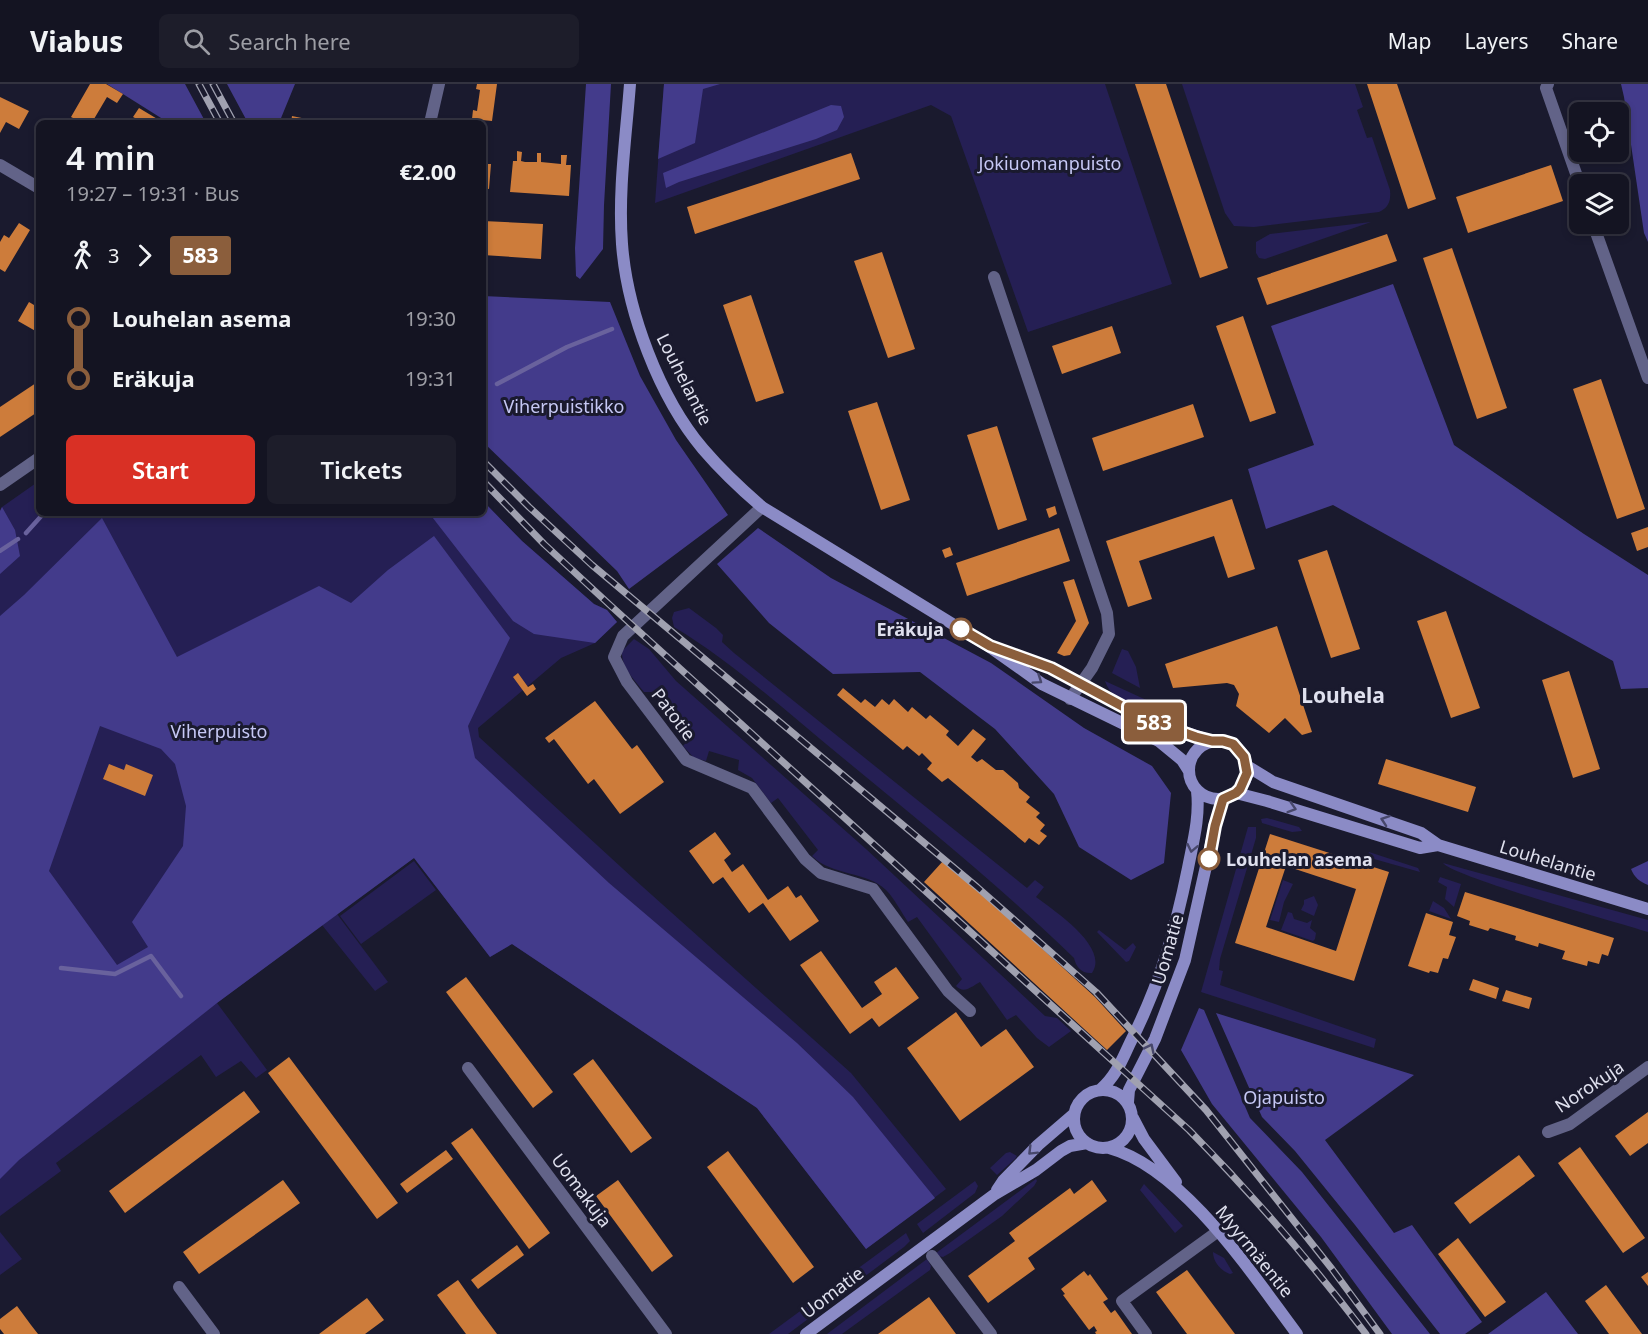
<!DOCTYPE html>
<html lang="en">
<head>
<meta charset="utf-8">
<style>
	body { margin:0; font-family:"Noto Sans",sans-serif; background:#1d1d2a; color:#f1f3f6; height:100vh; display:flex; flex-direction:column; font-size:22px; white-space:nowrap }
	* { box-sizing:border-box; margin:0 }
	p { font-size:20px; color:#9d9ea5 }
	.icon { flex:none; width:33px; height:33px; fill:none; stroke:currentColor; stroke-width:2; stroke-linecap:round; stroke-linejoin:round }
	.map { position:relative; flex:1; overflow:hidden }
	.details { position:absolute; left:36px; top:36px; width:450px; height:396px; display:flex; flex-direction:column; background:#141422; border-radius:9px; box-shadow:0 3px 9px #0003,0 0 0 2px #333340 }
	.details>* { flex:none }
	.badge { padding:0 12px; border-radius:4px; font-size:21px; line-height:39px }
	.tools { position:absolute; left:1569px; top:18px; display:grid; gap:12px }
	.tools a { display:grid; place-items:center; width:60px; height:60px; border-radius:9px; background:#141422; box-shadow:0 3px 9px #0003,0 0 0 2px #333340; font-size:30px }
	.map>.badge { position:absolute; translate:-50% -50%; box-shadow:0 0 0 3px #fff }
	.legs { display:flex; align-items:center; gap:9px; height:66px; padding:0 30px; font-size:20px }
	.legs p { margin-inline-start:auto }
	.overview { display:flex; align-items:center; justify-content:space-between; height:102px; padding:0 30px }
	h1 { font-size:33px; font-weight:600; line-height:45px }
	.action { display:flex; gap:12px; margin-top:auto; padding:12px 30px }
	.action a { flex:1; height:69px; border-radius:9px; background:#d93025; color:#fff; font-size:24px; font-weight:600; line-height:69px; text-align:center }
	.action a+a { background:#1d1d2a; color:#f1f3f6 }
	ul { padding:0 30px; list-style:none }
	li { display:flex; align-items:center; gap:21px; height:60px; font-size:22px }
	li i { display:grid; place-items:center; width:9px; height:100%; margin:0 8px; background:currentColor }
	li i::after { content:''; width:15px; height:15px; margin:-8px; border:4px solid; border-radius:50%; background:#141422 }
	li p { margin-inline-start:auto }
	li:first-child i { background:linear-gradient(#0000 50%,currentColor 0) }
	li:last-child i { background:linear-gradient(currentColor 50%,#0000 0) }
	header { display:flex; align-items:center; gap:36px; box-sizing:border-box; height:84px; padding:0 30px; background:#141422; border-bottom:2px solid #333340 }
	header strong { font-size:28px }
	nav { display:flex; gap:33px; margin-inline-start:auto; font-size:21px }
	.search { width:420px; height:54px; background:#1d1d2a; display:flex; align-items:center; gap:15px; box-sizing:border-box; padding:0 21px; border-radius:9px; color:#9d9ea5; font-size:22px }
	.map>svg:first-child { display:block }
	.green { fill:#251f54 }
	.forest { fill:#433b8b; fill-rule:evenodd }
	.lines { fill:none; stroke-linecap:round; stroke-linejoin:round }
	.stream { stroke:#69629d; stroke-width:4.5 }
	.building { fill:#cd7c3b; fill-rule:evenodd }
	.street { stroke:#626388; stroke-width:12 }
	.secondary { stroke:#8b8bc6; stroke-width:12 }
	.rail-casing { stroke:#a0a1b0; stroke-width:7 }
	.rail { stroke:#1a1a2e; stroke-width:4.5; stroke-dasharray:14; stroke-linecap:butt }
	.oneway { stroke:#47476b }
	.line-1-casing { stroke:#fff; stroke-width:14 }
	.line-1 { stroke:#8b5e3c; stroke-width:9 }
	.stop-1-dot { fill:#fff; stroke:#8b5e3c; stroke-width:3 }
	.labels { text-anchor:middle; dominant-baseline:central; stroke-width:6; stroke-linejoin:round; paint-order:stroke }
	.park-label { font-size:18px; fill:#c6c8f5; stroke:#1a1a2e }
	.street-label { font-size:18px; fill:#dfe0ee; stroke:#1a1a2e }
	.stop-label { font-size:18px; font-weight:bold; fill:#dfe0ee; stroke:#1a1a2e; text-anchor:end }
	.quarter-label { font-size:21px; font-weight:bold; fill:#dfe0ee; stroke:#1a1a2e }
</style>
</head>
<body>
<header>
<strong>Viabus</strong>
<div class="search"><svg class="icon" aria-label="search" viewBox="0 0 24 24"><circle cx="10" cy="10" r="6"/><path d="M15 15l6 6"/></svg>Search here</div>
<nav><a>Map</a><a>Layers</a><a>Share</a></nav>
</header>
<div class="map">
<svg width="1648" height="1250" viewBox="0 0 1648 1250">
	<rect width="100%" height="100%" fill="#1a1a2e"/>
	<path class="green" d="M664,0H1105L1172,200L1028,248L951,32L931,21L655,119Z
		M1182,0H1355L1363,23L1357,26L1367,54L1372,53L1390,106C1391,116 1389,124 1379,128L1254,143L1234,142L1225,129Z
		M1371,138L1265,175L1259,174L1256,169V158L1270,150Z
		M39,397V429H483V417L522,457L594,520L607,526L617,538L595,559L561,574L478,644L479,653L634,795L851,989L946,1105L866,1165L757,1024L512,860L490,873L414,774L337,830L388,898L375,907L322,841L217,919L267,986L256,994L241,977L216,993L201,971L56,1079L61,1087L0,1132V427L2,423Z
		M689,524L716,544L723,551L722,558L734,569L1027,804L1035,796L1044,803L1036,813C1053,826 1110,863 1092,889C1082,890 1076,883 1074,874C1001,803 922,739 843,674C788,629 735,580 674,543L672,534L674,528Z
		M634,555L649,565L676,597L866,765L1045,932L1057,934L1071,947L1049,963L1037,954L1016,931L1007,936L980,898C971,903 964,910 956,902L962,895L917,833L908,838C901,828 895,815 886,806C867,787 832,792 812,772L818,766L778,714L771,719L752,694L738,686L739,676L709,667L706,677L694,674L683,662L690,654L656,608H644C635,596 621,584 622,567Z
		M1122,565L1128,567L1136,583L1140,604L1112,589Z
		M1105,597L1166,625L1172,629V636C1150,629 1113,622 1105,597Z
		M1267,734L1299,743L1302,747L1292,748L1262,739L1261,735Z
		M1248,743H1256V754L1220,875L1219,886L1223,887L1220,901L1376,955L1374,964L1201,908Z
		M1369,768L1418,784L1420,788L1367,773Z
		M414,777L436,806L361,860L340,832Z
		M1443,779L1648,836V848C1619,839 1454,793 1443,779Z
		M1440,793L1461,800L1454,823L1445,815L1447,803L1438,798Z
		M1283,796L1293,800L1284,818L1279,838L1270,836Z
		M1314,812L1318,821L1314,832L1301,826L1304,820V816Z
		M1433,817L1444,824L1451,835L1429,827Z
		M1288,828L1292,829L1294,835L1307,839L1312,836L1310,844L1316,849L1315,855L1313,857L1281,846Z
		M1099,846L1125,866L1133,859L1136,863L1129,877L1126,878L1097,848Z
		M1010,1068L1017,1072L1015,1075L997,1091L990,1084L1006,1069Z
		M1036,1095L1037,1097L1034,1102L1002,1132L950,1169L943,1173L938,1172L936,1169Z
		M975,1097L978,1102L975,1109L923,1149L917,1140Z
		M1144,1100L1183,1142L1175,1149L1140,1106Z
		M0,1148L22,1175L0,1191Z
		M906,1149L910,1157L904,1163L788,1250H769Z
		M1213,1168L1224,1174L1233,1189L1230,1190C1221,1187 1213,1178 1213,1168Z
		M927,1175L931,1182L930,1186L842,1250H827Z"/>
	<path class="forest" d="M107,0H185L206,39H169Z
		M227,0H295L279,39H248Z
		M586,0H611L604,121L603,165L580,195L576,192L575,164Z
		M664,0H720L703,5L695,59L658,75Z
		M1621,0H1648V158L1644,149L1624,13Z
		M831,21L841,22L844,33L837,46L816,55L679,98L666,104L663,89Z
		M1393,200L1454,361L1584,450L1648,491V604L1621,605L1613,577L1333,421L1266,445L1248,385L1314,361L1271,242Z
		M483,212L610,218L640,292L676,356L728,431L629,505L617,487L483,358Z
		M483,417L522,457L594,520L607,526L617,538L595,559L534,550L513,537L429,429H483Z
		M2,423L15,446L20,472L0,490V427Z
		M102,434L177,573L319,502L351,519L388,486L434,452L510,554L468,642L475,674L609,799L797,959L853,1013L935,1114L866,1165L757,1024L512,860L490,873L414,774L217,919L19,1076L0,1095V532L24,511ZM100,642L161,665L175,680L186,722L183,762L132,838L148,863L117,881L49,787Z
		M758,444L831,494L991,579L1084,644L1152,682L1171,709L1164,779L1131,796L1079,763L1054,710L995,645L920,588L833,590L769,539L717,480Z
		M1648,777V801C1640,798 1634,793 1631,785Z
		M1199,924L1204,926L1250,1034L1302,1088L1430,1250H1392L1321,1153L1212,1020L1181,966Z
		M1216,929L1414,991L1325,1056L1394,1149L1412,1141L1482,1238L1465,1250H1440L1355,1141L1295,1067L1262,1033Z
		M1546,1208L1578,1250H1488Z"/>
	<g class="lines">
		<path class="stream" d="M497,300L567,263L612,245
			M26,449L44,429
			M0,467L18,455
			M61,884L115,890L151,872L181,912"/>
	</g>
	<path class="building" d="M90,0H106L123,10L117,19L107,13L94,35L101,39H70L73,34L71,33Z
		M477,0H497L492,37L472,35L473,26L477,27L480,6L476,5Z
		M1135,0H1166L1228,184L1200,194Z
		M1367,0H1397L1436,115L1408,125Z
		M0,13L29,27L19,45L6,38L0,49Z
		M139,24L164,39H137L139,36L133,33Z
		M292,32L321,38V39H291Z
		M483,66H486L485,80H491L489,105L483,104Z
		M517,67L522,68L521,77L525,78H537V69H541V78L561,80V71H567L566,81H571L569,112L510,108L513,77H517Z
		M851,69L860,95L695,150L687,123Z
		M1551,81L1563,117L1468,149L1456,113Z
		M483,137L543,140L541,175L483,171Z
		M19,139L30,146L5,188L0,185V158L4,151L9,154Z
		M1387,150L1397,177L1267,221L1257,194Z
		M1452,164L1507,324L1477,335L1423,174Z
		M882,168L915,265L888,274L854,177Z
		M751,211L784,309L756,318L723,221Z
		M29,218L39,224V249L18,237Z
		M1243,232L1276,329L1250,338L1216,242Z
		M1112,242L1121,269L1062,290L1052,262Z
		M1601,295L1645,425L1617,435L1573,305Z
		M39,297V327L0,353V323Z
		M877,318L910,416L881,426L848,327Z
		M1193,320L1204,353L1103,387L1092,354Z
		M997,342L1027,436L998,446L967,351Z
		M1232,415L1255,485L1228,494L1214,452L1139,477L1152,515L1128,523L1106,457Z
		M1055,422L1057,430L1049,434L1046,425Z
		M1648,443V463L1637,467L1631,449Z
		M1059,444L1070,477L967,512L956,479Z
		M950,463L953,471L945,474L942,466Z
		M1327,466L1360,565L1331,574L1298,476Z
		M1074,495L1089,539L1070,571L1064,572L1057,569L1076,537L1063,498Z
		M1446,527L1480,624L1451,634L1417,537Z
		M1277,542L1312,648L1302,651L1285,634L1269,649L1236,622L1239,610L1234,601L1227,599L1173,604L1165,580Z
		M1569,587L1600,685L1573,694L1542,596Z
		M518,589L528,603L533,600L536,605L527,612L513,593Z
		M843,604L861,619L865,615L875,623L882,615L889,621L894,615L908,628L912,623L926,635L930,631L949,647L946,651L958,662L973,645L986,655L971,673L977,678L982,675L996,686H1003L1018,699L1019,704L1030,713L1026,718L1040,729L1036,733L1045,741L1040,747L1047,752L1039,761L1029,754L1025,759L948,694L942,698L927,685L932,679L922,669L919,672L907,662L903,666L837,611Z
		M595,617L632,665L637,661L664,698L620,730L594,695L588,700L554,655L549,659L545,654Z
		M1386,675L1476,703L1468,728L1378,700Z
		M109,680L124,686L126,680L153,691L145,712L103,695Z
		M715,748L731,770L724,776L732,788L743,780L768,816L788,802L796,814L801,811L819,837L790,857L763,819L749,829L723,793L713,800L689,767Z
		M1270,750L1389,788L1354,897L1235,859ZM1286,782L1356,805L1336,867L1266,843Z
		M943,777L1000,826L1095,913L1126,947L1107,966L924,798Z
		M1465,808L1614,854L1608,872L1602,870L1599,880L1588,877L1587,882L1562,875L1565,867L1539,859L1538,863L1515,856L1516,852L1490,844L1488,847L1469,841L1470,837L1457,832Z
		M1426,829L1453,838L1449,851L1456,853L1448,875L1443,874L1438,889L1430,887L1429,889L1408,882Z
		M821,867L862,924L882,910L874,898L896,883L919,914L879,943L872,934L850,950L800,881Z
		M466,893L553,1008L533,1024L446,908Z
		M1473,895L1499,904L1496,915L1469,906Z
		M1506,906L1532,914L1529,925L1502,917Z
		M956,928L981,963L1006,945L1034,983L960,1037L907,964Z
		M289,973L398,1119L377,1135L268,989Z
		M593,975L652,1054L631,1069L573,990Z
		M244,1007L260,1028L125,1129L109,1107Z
		M1648,1028V1059L1630,1072L1615,1052Z
		M472,1044L550,1149L529,1165L451,1059Z
		M1580,1063L1645,1154L1623,1169L1558,1079Z
		M446,1066L453,1075L407,1109L400,1100Z
		M728,1067L814,1183L793,1199L707,1083Z
		M1519,1071L1535,1092L1470,1140L1454,1119Z
		M283,1096L300,1119L199,1190L183,1168Z
		M618,1096L673,1172L652,1188L596,1112Z
		M1092,1096L1107,1117L1028,1174L1035,1185L988,1219L968,1192L1015,1157L1009,1149L1070,1104L1074,1110Z
		M1458,1154L1506,1218L1485,1233L1438,1170Z
		M517,1161L524,1171L478,1205L471,1196Z
		M1187,1186L1235,1250H1187L1167,1223L1156,1208Z
		M1084,1187L1088,1192L1090,1190L1108,1215L1103,1218L1111,1229L1115,1226L1132,1250H1096L1095,1248L1097,1247L1094,1242L1089,1246L1063,1211L1065,1210L1061,1205Z
		M1648,1188V1202L1641,1193Z
		M458,1196L477,1223L497,1250H466L437,1211Z
		M1606,1201L1642,1250H1609L1585,1217Z
		M929,1213L956,1250H878Z
		M367,1214L384,1236L365,1250H319Z
		M17,1222L31,1241L38,1250H4L0,1245V1235Z"/>
	<g class="lines">
		<path class="street" d="M1548,0L1546,4L1580,101
			M430,39L439,0
			M0,81L39,104
			M1593,140L1648,294
			M994,193L1107,529L1109,550L1092,584L1070,615
			M0,401L39,374
			M762,423L623,552L614,573L627,598L686,676L752,704L805,775L821,789L873,805L948,907L970,927
			M468,984L666,1250
			M1548,1048L1570,1040L1648,983
			M932,1172L991,1250
			M179,1203L214,1250
			M1146,1250L1122,1217L1217,1148"/>
		<path class="secondary" d="M630,0C626,53 618,107 622,160C627,227 659,313 703,365C721,386 741,405 762,423L990,563L1042,600L1159,657L1182,676L1189,687
			M1003,567L1051,584L1148,636L1211,657
			M1189 686a29 29 0 1 1 58 0a29 29 0 1 1-58 0Z
			M1247,682L1273,698L1421,749L1438,761L1648,825
			M1236,709L1267,717L1420,764L1438,761
			M1101,1005C1116,992 1122,976 1130,959C1160,900 1175,848 1188,784C1193,758 1200,733 1197,707
			M1074 1035a29 29 0 1 1 58 0a29 29 0 1 1-58 0Z
			M1128,1018L1129,1006L1155,955L1185,876L1215,742L1223,715
			M1133,1034L1144,1055L1176,1098
			M1109,1064C1183,1084 1252,1190 1297,1250
			M997,1106L1003,1097L1038,1061L1074,1030
			M806,1250L995,1110L1036,1086L1061,1067L1070,1062L1087,1059"/>
		<g class="rail-casing">
			<path id="rail" d="M199,0L220,39
				M213,0L234,39
				M483,377L529,423L592,481L977,803L1096,908L1206,1026L1332,1185L1380,1250
				M483,397L544,460L611,522L1189,1046C1253,1111 1311,1178 1366,1250"/>
		</g>
		<use href="#rail" class="rail"/>
	</g>
	<defs><path id="oneway-chevron" d="M-2-3.5L2.5 0L-2 3.5" fill="none" stroke-width="1.6" stroke-linecap="round" stroke-linejoin="round" transform="scale(1.5)"/></defs>
	<g class="oneway">
		<use href="#oneway-chevron" transform="translate(1038 596) rotate(34)"/>
		<use href="#oneway-chevron" transform="translate(1292 724) rotate(17)"/>
		<use href="#oneway-chevron" transform="translate(1385 736) rotate(-161)"/>
		<use href="#oneway-chevron" transform="translate(1192 764) rotate(102)"/>
		<use href="#oneway-chevron" transform="translate(1150 964) rotate(-64)"/>
		<use href="#oneway-chevron" transform="translate(1032 1067) rotate(135)"/>
	</g>
	<g class="lines">
		<g class="line-1-casing">
			<path id="line-1" d="M961,545L990,562L1051,584L1148,636L1196,653L1212,657H1223L1233,660L1244,673L1247,689L1240,705L1236,709L1223,715L1215,742L1209,775"/>
		</g>
		<use href="#line-1" class="line-1"/>
	</g>
	<g class="stop-1-dot">
		<circle cx="961" cy="545" r="10"/>
		<circle cx="1209" cy="775" r="10"/>
	</g>
	<g class="labels">
		<g class="park-label">
			<text x="1050" y="79">Jokiuomanpuisto</text>
			<text x="564" y="322">Viherpuistikko</text>
			<text x="219" y="647">Viherpuisto</text>
			<text x="1284" y="1013">Ojapuisto</text>
		</g>
		<g class="street-label">
			<text transform="translate(685 295) rotate(63)">Louhelantie</text>
			<text transform="translate(674 630) rotate(53)">Patotie</text>
			<text transform="translate(1548 776) rotate(17)">Louhelantie</text>
			<text transform="translate(1167 865) rotate(-74)">Uomatie</text>
			<text transform="translate(1589 1002) rotate(-34)">Norokuja</text>
			<text transform="translate(582 1106) rotate(53)">Uomakuja</text>
			<text transform="translate(1255 1167) rotate(51)">Myyrmäentie</text>
			<text transform="translate(832 1208) rotate(-37)">Uomatie</text>
		</g>
		<g class="stop-label">
			<text x="944" y="545">Eräkuja</text>
			<text x="1226" y="775" text-anchor="start">Louhelan asema</text>
		</g>
		<g class="quarter-label">
			<text x="1343" y="611">Louhela</text>
		</g>
	</g>
</svg>
<div class="tools">
<a><svg class="icon" aria-label="locate" viewBox="0 0 24 24"><circle cx="12" cy="12" r="6"/><path d="M12 2v4M12 18v4M2 12h4M18 12h4"/></svg></a>
<a><svg class="icon" aria-label="layers" viewBox="0 0 24 24"><path d="M12 4l9 5-9 5-9-5zM3 14l9 5 9-5"/></svg></a>
</div>
<b class="badge" style="left:1154px;top:638px;background:#8b5e3c;color:#fff">583</b>
<section class="details">
<div class="overview"><div><h1>4 min</h1><p>19:27 – 19:31 · Bus</p></div><b>€2.00</b></div>
<div class="legs"><svg class="icon" aria-label="walk" viewBox="0 0 24 24"><circle cx="13" cy="4" r="2"/><path d="M13 8l-2 6 4 7M11 14l-3 7M7 12l3-4h3l4 4"/></svg>3<svg class="icon" aria-label="forward" viewBox="0 0 24 24"><path d="M9 5l7 7-7 7"/></svg><b class="badge" style="background:#8b5e3c;color:#fff">583</b></div>
<ul>
<li><i style="color:#8b5e3c"></i><b>Louhelan asema</b><p>19:30</p></li>
<li><i style="color:#8b5e3c"></i><b>Eräkuja</b><p>19:31</p></li>
</ul>
<div class="action"><a>Start</a><a>Tickets</a></div>
</section>
</div>
</body>
</html>
